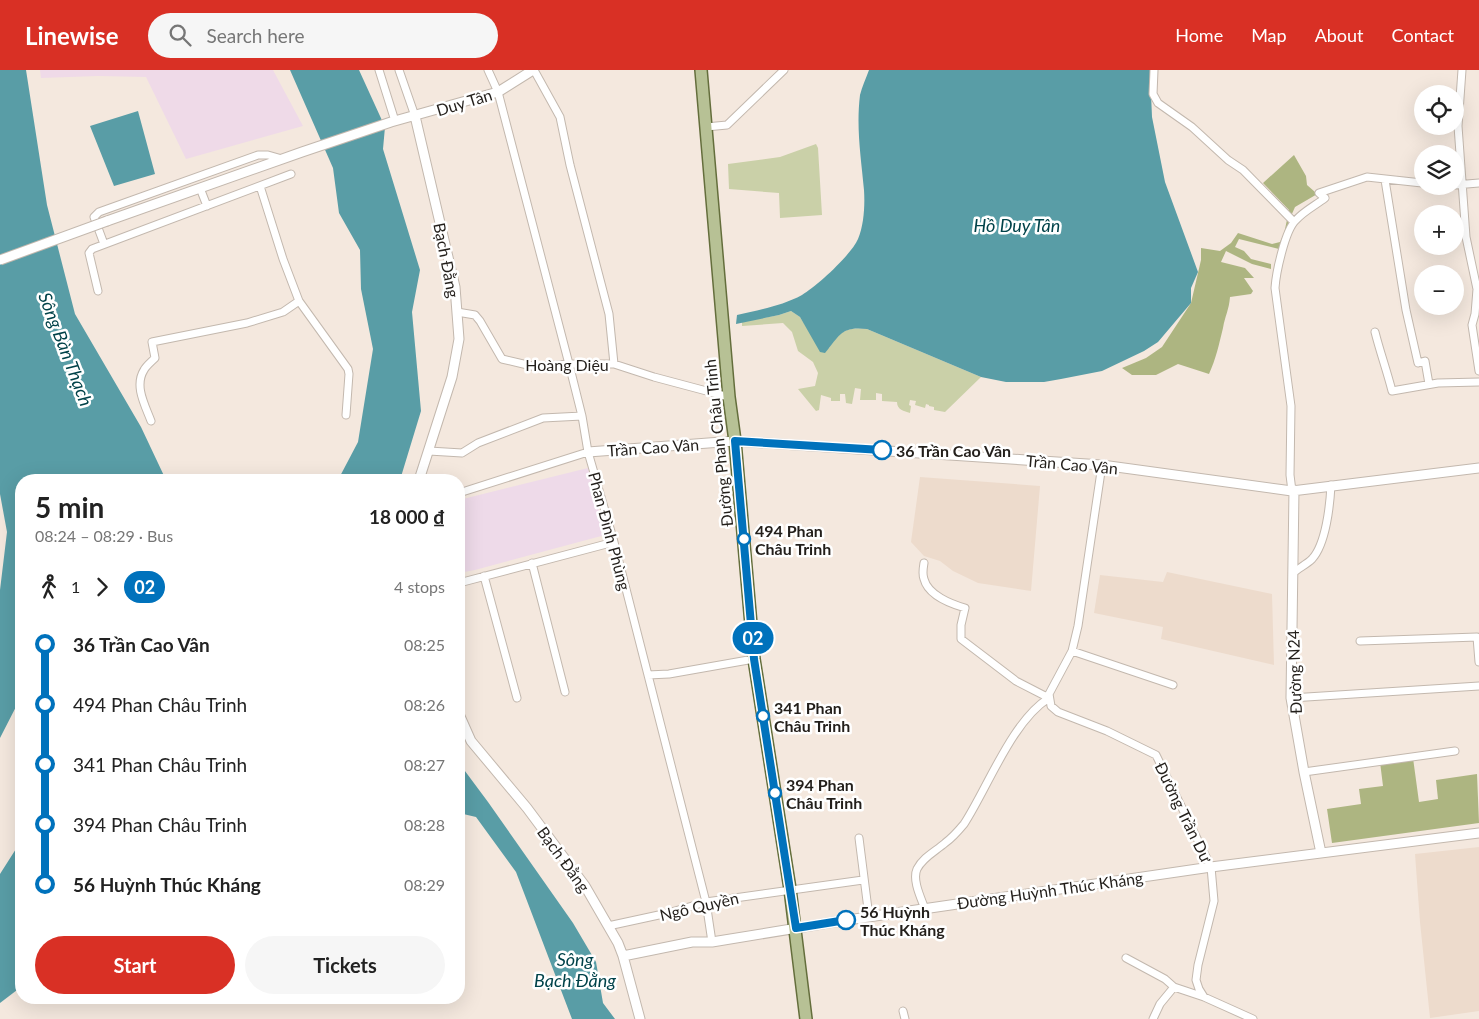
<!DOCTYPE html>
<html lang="en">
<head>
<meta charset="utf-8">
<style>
	body { margin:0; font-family:Lato,sans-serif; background:#f6f6f6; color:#222; height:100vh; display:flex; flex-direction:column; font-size:19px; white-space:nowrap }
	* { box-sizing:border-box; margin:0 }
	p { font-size:16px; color:#767676 }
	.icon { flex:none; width:28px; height:28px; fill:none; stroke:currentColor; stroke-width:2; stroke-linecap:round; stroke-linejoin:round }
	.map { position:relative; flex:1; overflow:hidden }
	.sheet { position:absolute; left:15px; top:404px; width:450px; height:530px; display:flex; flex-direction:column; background:#fff; border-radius:20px; box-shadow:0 5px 20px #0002 }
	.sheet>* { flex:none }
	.badge { padding:0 10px; border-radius:16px; font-size:18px; line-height:32px }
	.controls { position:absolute; left:1414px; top:15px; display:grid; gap:10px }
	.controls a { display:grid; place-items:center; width:50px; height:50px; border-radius:50%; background:#fff; box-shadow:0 5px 20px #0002; font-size:25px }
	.map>.badge { position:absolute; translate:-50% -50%; box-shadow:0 0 0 2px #fff }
	.legs { display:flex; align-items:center; gap:8px; height:55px; padding:0 20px; font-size:16px }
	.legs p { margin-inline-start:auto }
	.overview { display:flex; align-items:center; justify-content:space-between; height:85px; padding:0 20px }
	h1 { font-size:28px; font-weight:700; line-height:38px }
	.action { display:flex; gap:10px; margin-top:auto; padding:10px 20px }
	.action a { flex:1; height:58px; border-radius:30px; background:#d93025; color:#fff; font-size:20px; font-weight:700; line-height:58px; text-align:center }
	.action a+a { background:#f6f6f6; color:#222 }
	ul { padding:0 20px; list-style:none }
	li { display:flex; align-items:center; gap:18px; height:60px; font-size:19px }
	li i { display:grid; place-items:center; width:8px; height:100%; margin:0 6px; background:currentColor }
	li i::after { content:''; width:12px; height:12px; margin:-6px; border:4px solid; border-radius:50%; background:#fff }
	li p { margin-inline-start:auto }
	li:first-child i { background:linear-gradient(#0000 50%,currentColor 0) }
	li:last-child i { background:linear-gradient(currentColor 50%,#0000 0) }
	header { display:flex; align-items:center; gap:30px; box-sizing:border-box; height:70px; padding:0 25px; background:#d93025; color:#fff }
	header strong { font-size:24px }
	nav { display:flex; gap:28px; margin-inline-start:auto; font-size:18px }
	.search { width:350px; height:45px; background:#f6f6f6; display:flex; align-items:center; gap:12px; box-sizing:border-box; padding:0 18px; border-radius:28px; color:#767676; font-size:19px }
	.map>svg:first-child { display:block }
	.commercial { fill:#eedae9 }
	.industrial { fill:#efdae8 }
	.built { fill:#eddbcc }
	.green { fill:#cad0a8 }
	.forest { fill:#adb581 }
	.water { fill:#599da6 }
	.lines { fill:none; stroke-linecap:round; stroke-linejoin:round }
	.minor-casing { stroke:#c3b8ae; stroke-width:9 }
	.tertiary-casing { stroke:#c3b8ae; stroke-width:11 }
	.primary-casing { stroke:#646e3c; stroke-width:14 }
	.minor { stroke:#fff; stroke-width:7 }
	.tertiary { stroke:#fff; stroke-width:9 }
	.primary { stroke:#b7c195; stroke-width:11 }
	.tertiary-bridge-casing { stroke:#c3b8ae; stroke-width:11; stroke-linecap:butt }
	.tertiary-bridge { stroke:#fff; stroke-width:9 }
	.line-1-casing { stroke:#fff; stroke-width:11 }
	.line-1 { stroke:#0072bc; stroke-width:8 }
	.stop-1-dot { fill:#fff; stroke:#0072bc; stroke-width:2.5 }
	.labels { text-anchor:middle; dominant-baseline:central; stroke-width:5; stroke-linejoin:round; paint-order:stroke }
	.street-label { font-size:16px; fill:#231f1b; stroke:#fff }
	.stop-label { font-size:16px; font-weight:bold; fill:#231f1b; stroke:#fff; text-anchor:start }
	.water-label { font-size:18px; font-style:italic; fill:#004249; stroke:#fff }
</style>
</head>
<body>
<header>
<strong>Linewise</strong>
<div class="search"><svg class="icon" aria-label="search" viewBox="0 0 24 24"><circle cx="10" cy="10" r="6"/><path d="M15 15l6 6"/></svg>Search here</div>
<nav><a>Home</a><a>Map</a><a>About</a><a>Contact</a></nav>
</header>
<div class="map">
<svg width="1479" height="949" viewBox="0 0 1479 949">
	<rect width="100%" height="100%" fill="#f4e8de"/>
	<path class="commercial" d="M588,398L605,465L475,500L459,503V430Z"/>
	<path class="industrial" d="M40,0H273L303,56L186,89L146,7L98,6L41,8Z"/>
	<path class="built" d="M920,407L1040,416L1031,521L978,513L953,501L940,491L924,486L911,472Z
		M1167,502L1272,524L1274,595L1161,569L1163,557L1094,543L1100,505L1163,512Z
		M1479,777V941L1430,948L1420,852L1415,784Z"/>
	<path class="green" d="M816,74L818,78L822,145L780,148L779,123L729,119L728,94L780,87Z
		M791,241L800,247L807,258L829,278C840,261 847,257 867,259L981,307L945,342L934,340V337L929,336V335L926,334L925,338L915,335L916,331L910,330L909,335L911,336L910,343C904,341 897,340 897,332L882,331V324L876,323V330H860L861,319L855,318L852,334L846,333L845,324H840V331H831V328L821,325L819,340L816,341L798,319L815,316L818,303L813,292L798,281L792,262L783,253L742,256V252L779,245Z"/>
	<path class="forest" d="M1294,85L1306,106L1307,115L1315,122L1319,123L1295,137L1288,153V160L1279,179L1239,169L1235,177L1244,181L1251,189L1271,194V199L1252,194L1226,181L1221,192L1245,198L1254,208H1244L1253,221L1251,224L1230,227C1229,240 1225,246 1223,258C1219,274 1216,289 1209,304L1178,294L1156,305H1132L1122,298L1146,288L1162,277L1191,233L1201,190V178L1220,181L1231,173L1238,163L1272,174L1280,172L1284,164L1289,140L1263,113Z
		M1413,688L1419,732L1438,729L1436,710L1477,704L1479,753L1332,773L1327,739L1361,734L1359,719L1383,716L1380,692Z"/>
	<path class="water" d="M0,0H26L47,135L75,244L141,357L166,410H21V627L0,668V520L7,462L0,424Z
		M290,0H359L385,57L383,79L420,200L412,242L421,341L400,410H338L358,372L373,279L361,219L360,180L339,143L333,98Z
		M869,0H1150L1152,47L1165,112L1198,202L1191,218V233L1158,272L1144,281L1102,301L1061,309L1044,312H1006L981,307L867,259C841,256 840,265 825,283L820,282L800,247L791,241L779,245L736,254L737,245C758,240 782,236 802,225C817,216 851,185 858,169C864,155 865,135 864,120C861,87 856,58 860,25C862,17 866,8 869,0Z
		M138,41L155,104L114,116L90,56Z
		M459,693L488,732L573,853L596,892L603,933L615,949H572L516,802L476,747L459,743Z
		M21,771V917L0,933V804Z"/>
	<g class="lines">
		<g class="minor-casing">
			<path id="minor" d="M379,0L395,51
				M399,0L415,46
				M488,0L498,22L569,294L582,346L588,382L614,472L706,832L712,872
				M534,0L560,47L570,95L609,244L614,294
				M1154,0L1153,24L1158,33L1192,57L1228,90L1243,100L1294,152
				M1462,0L1458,56L1466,167L1477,219L1475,244L1472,255L1479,301
				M706,57L727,55L784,0
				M1385,110L1406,240L1418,293L1425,291L1429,314
				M1455,115L1479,113
				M260,116L283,189L299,231L348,299L349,304L346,345
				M200,118L207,136
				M104,174L94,147L99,142L258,85H268L282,89
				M98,221L89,183L92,179L291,104
				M457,242L475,245L480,251L502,289L536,297L569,294H614L654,307L729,327
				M1375,262C1380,282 1387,301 1392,321L1438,313L1479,312
				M151,351C145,335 134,316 144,300C146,296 151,292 155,288L152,272L247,253L283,242L299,231
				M429,381L462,383L478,373L543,348L582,346
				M1102,395L1078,556L1072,581L1049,624L1051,636L1058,642L1107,661L1156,685L1211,797L1214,831L1198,895L1196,910L1199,919L1204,927L1253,949
				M1292,421L1290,405L1291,336L1275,218C1276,203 1285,160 1296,150C1304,141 1316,135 1325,128L1319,123L1367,107L1422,113
				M459,423L588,382
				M532,493L565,622
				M924,493C923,499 922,504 924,509C928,525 951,534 965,538L961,555V569L1016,611L1049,628
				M1293,503C1299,498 1307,494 1312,489C1326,474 1330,435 1331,415
				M484,506L517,628
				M459,513L614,472
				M1360,571L1477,567L1479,592
				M1072,581L1173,615
				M648,605L669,604L754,589
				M1291,628L1479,616
				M1304,702L1455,681
				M859,768L869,847
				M925,839C921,828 912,810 917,799C923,787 936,781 945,773C952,768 959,760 964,754C988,717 1012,651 1049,628
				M608,856L668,843L706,832L863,810
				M1126,888L1165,909L1174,917L1204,927
				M903,941L905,949
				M1153,949L1160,934L1174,917"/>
		</g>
		<g class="tertiary-casing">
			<path id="tertiary" d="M415,46L455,217L459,269L452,307L419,410
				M107,151L302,82L391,52L498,22L533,0
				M588,382L735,371L1102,395L1292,421L1479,398
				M1294,420L1291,628L1304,702L1321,783
				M459,644L471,671L527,738L585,816L618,873L623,886L640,949
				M623,886L692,872H712L834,852L1211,797L1479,763"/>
		</g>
		<g class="primary-casing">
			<path id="primary" d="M701,0L729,327L735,371L754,589L790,819L806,949"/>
		</g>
		<use href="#minor" class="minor"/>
		<use href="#tertiary" class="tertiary"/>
		<use href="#primary" class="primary"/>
		<g class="tertiary-bridge-casing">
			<path id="tertiary-bridge" d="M0,190L107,151"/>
		</g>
		<use href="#tertiary-bridge" class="tertiary-bridge"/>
	</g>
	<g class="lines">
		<g class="line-1-casing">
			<path id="line-1" d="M846,850L796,858L754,589L735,371L882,380"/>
		</g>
		<use href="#line-1" class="line-1"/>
	</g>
	<g class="stop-1-dot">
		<circle cx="882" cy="380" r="9"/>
		<circle cx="744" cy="469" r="6"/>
		<circle cx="763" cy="646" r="6"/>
		<circle cx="775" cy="723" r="6"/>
		<circle cx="846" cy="850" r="9"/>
	</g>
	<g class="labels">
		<g class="street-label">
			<text transform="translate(464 32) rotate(-17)">Duy Tân</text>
			<text transform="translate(447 190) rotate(79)">Bạch Đằng</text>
			<text x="567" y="294">Hoàng Diệu</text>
			<text transform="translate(718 373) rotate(-96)">Đường Phan Châu Trinh</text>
			<text transform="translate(653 377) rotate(-4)">Trần Cao Vân</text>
			<text transform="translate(1072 394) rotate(5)">Trần Cao Vân</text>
			<text transform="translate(610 461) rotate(75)">Phan Đình Phùng</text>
			<text transform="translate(1294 602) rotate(-92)">Đường N24</text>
			<text transform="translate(1184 742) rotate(64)">Đường Trần Dư</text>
			<text transform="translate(564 789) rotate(54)">Bạch Đằng</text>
			<text transform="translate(1050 820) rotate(-8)">Đường Huỳnh Thúc Kháng</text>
			<text transform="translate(699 836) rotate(-13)">Ngô Quyền</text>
		</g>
		<g class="stop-label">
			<text x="896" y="380">36 Trần Cao Vân</text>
			<text x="755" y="460">494 Phan<tspan x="755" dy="18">Châu Trinh</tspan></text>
			<text x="774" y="637">341 Phan<tspan x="774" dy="18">Châu Trinh</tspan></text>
			<text x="786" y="714">394 Phan<tspan x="786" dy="18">Châu Trinh</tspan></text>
			<text x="860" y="841">56 Huỳnh<tspan x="860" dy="18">Thúc Kháng</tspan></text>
		</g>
		<g class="water-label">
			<text x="1017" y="155">Hồ Duy Tân</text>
			<text transform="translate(66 279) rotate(69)">Sông Bàn Thạch</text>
			<text x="575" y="889">Sông<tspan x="575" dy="21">Bạch Đằng</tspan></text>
		</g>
	</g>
</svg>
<div class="controls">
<a><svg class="icon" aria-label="locate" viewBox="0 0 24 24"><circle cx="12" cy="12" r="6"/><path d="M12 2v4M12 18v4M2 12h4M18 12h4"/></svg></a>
<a><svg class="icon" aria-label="layers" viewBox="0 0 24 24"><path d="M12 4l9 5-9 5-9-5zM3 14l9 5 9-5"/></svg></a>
<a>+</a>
<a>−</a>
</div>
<b class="badge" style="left:753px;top:568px;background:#0072bc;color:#fff">02</b>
<section class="sheet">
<div class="overview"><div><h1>5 min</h1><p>08:24 – 08:29 · Bus</p></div><b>18 000 ₫</b></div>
<div class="legs"><svg class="icon" aria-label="walk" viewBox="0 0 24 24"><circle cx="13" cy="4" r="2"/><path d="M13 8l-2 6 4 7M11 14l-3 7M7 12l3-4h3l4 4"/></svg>1<svg class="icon" aria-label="forward" viewBox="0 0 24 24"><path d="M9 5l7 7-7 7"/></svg><b class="badge" style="background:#0072bc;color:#fff">02</b><p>4 stops</p></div>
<ul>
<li><i style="color:#0072bc"></i><b>36 Trần Cao Vân</b><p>08:25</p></li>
<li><i style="color:#0072bc"></i><span>494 Phan Châu Trinh</span><p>08:26</p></li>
<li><i style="color:#0072bc"></i><span>341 Phan Châu Trinh</span><p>08:27</p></li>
<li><i style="color:#0072bc"></i><span>394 Phan Châu Trinh</span><p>08:28</p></li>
<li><i style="color:#0072bc"></i><b>56 Huỳnh Thúc Kháng</b><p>08:29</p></li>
</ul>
<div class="action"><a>Start</a><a>Tickets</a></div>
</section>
</div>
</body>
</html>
